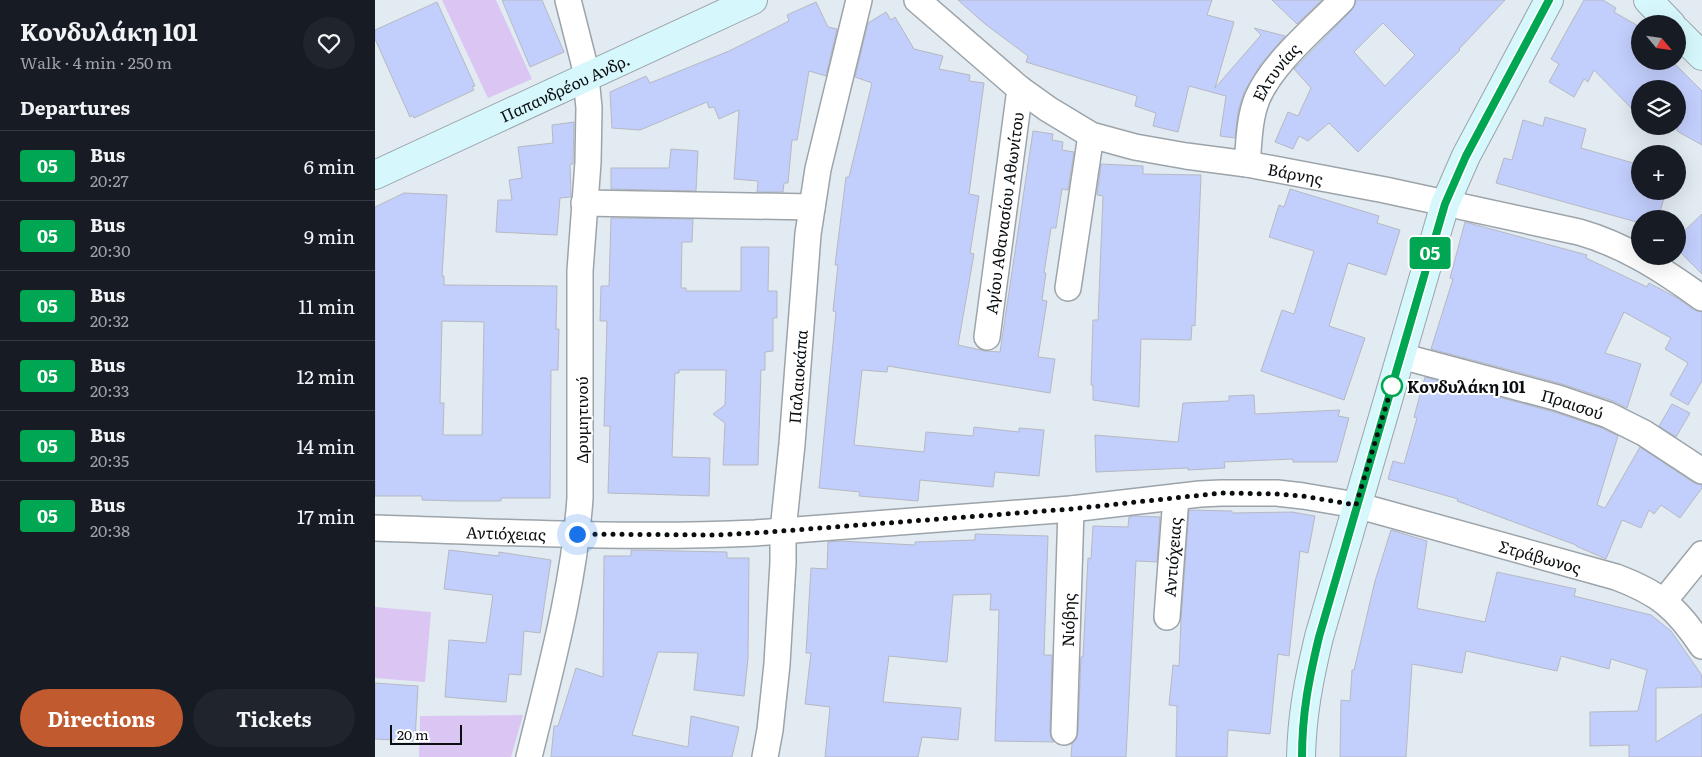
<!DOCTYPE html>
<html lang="en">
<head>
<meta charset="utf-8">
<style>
	body { margin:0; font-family:Literata,serif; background:#20242c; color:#f1f3f6; height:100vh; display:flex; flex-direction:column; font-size:19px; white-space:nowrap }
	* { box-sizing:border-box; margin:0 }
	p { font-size:16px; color:#9ea1a6 }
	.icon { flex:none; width:28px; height:28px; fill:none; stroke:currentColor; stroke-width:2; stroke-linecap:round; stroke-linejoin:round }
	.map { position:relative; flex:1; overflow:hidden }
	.panel { display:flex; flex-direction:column; background:#171b24; width:375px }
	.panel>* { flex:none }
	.badge { padding:0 10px; border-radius:4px; font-size:18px; line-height:32px }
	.needle { width:32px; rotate:119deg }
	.tools { position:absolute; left:1256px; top:15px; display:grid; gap:10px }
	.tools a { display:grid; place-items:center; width:55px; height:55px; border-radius:50%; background:#171b24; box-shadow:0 5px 20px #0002; font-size:25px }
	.scale { position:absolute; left:15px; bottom:12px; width:72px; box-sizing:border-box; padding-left:5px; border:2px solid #0b0e10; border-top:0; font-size:14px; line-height:18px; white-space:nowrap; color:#0b0e10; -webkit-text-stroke:4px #fff; paint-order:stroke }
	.you { position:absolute; width:25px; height:25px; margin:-12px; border:4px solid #fff; border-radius:50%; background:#1a73e8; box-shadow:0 0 0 8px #1a73e833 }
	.map>.badge { position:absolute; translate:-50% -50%; box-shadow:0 0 0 2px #fff }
	h2 { padding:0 20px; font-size:19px; line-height:45px }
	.round { display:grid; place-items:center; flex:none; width:52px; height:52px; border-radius:26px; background:#20242c }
	.headline { display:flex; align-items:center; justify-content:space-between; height:85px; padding:0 20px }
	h1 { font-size:24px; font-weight:700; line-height:38px }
	.primary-button { display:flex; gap:10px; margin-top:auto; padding:10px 20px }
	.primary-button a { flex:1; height:58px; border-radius:30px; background:#c15a2e; color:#fff; font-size:20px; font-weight:700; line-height:58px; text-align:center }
	.primary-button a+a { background:#20242c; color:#f1f3f6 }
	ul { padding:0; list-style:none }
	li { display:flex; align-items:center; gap:15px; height:70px; padding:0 20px; border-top:1px solid #363941 }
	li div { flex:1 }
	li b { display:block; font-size:19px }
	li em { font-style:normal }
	li .badge { min-width:55px; font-weight:700; text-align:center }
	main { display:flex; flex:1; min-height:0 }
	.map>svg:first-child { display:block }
	.green { fill:#dac5f3 }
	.building { fill:#c2cefc; stroke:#b6b9c2; fill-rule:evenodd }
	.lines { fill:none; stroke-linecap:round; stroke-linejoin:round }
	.street-casing { stroke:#9ca4aa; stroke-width:28 }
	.secondary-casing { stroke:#9ca4aa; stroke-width:30 }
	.street { stroke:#fff; stroke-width:25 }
	.secondary { stroke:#d6f8fd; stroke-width:28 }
	.line-casing { stroke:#fff; stroke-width:11 }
	.line { stroke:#00a651; stroke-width:8 }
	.walk { stroke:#0b0e10; stroke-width:5; stroke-dasharray:0 9 }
	.stop-dot { fill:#fff; stroke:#00a651; stroke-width:2.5 }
	.labels { text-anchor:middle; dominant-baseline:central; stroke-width:4; stroke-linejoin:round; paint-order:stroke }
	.street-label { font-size:16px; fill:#0b0e10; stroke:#fff }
	.stop-label { font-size:16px; font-weight:bold; fill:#0b0e10; stroke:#fff; text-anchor:start }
</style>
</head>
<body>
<main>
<section class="panel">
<div class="headline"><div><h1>Κονδυλάκη 101</h1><p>Walk · 4 min · 250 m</p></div><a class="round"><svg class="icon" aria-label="heart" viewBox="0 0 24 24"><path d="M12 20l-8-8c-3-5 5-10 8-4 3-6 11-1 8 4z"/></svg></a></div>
<h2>Departures</h2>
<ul>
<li><span class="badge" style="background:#00a651;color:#fff">05</span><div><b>Bus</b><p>20:27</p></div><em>6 min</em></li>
<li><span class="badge" style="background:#00a651;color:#fff">05</span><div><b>Bus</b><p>20:30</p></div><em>9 min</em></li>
<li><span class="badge" style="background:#00a651;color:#fff">05</span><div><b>Bus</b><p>20:32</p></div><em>11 min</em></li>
<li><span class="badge" style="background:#00a651;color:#fff">05</span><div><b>Bus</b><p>20:33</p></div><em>12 min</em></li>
<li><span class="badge" style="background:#00a651;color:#fff">05</span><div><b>Bus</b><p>20:35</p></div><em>14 min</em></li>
<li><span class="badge" style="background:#00a651;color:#fff">05</span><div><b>Bus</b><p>20:38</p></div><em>17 min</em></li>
</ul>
<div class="primary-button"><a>Directions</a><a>Tickets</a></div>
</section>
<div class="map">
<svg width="1327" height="757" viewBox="0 0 1327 757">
	<rect width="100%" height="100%" fill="#e2ebf1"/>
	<path class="green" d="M67,0H121L157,79L113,98Z
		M0,607L56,612L50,682L0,678Z
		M148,715L136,757H44L45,716Z"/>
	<path class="building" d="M127,0H167L189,52L155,67Z
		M583,0H837L832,15L859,22L840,88L886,35L879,28L910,36L886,64L869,92L863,112L860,138L845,136L851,96L814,86L803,132L778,126L781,113L760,106L762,96L651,62L653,56L610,24Z
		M897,0H947L922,24Z
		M981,0H1130L1084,49L1085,50L983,152L954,123L933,141L924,136L918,149L900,142L913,112L923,116L936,88L919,69L977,10ZM1008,23L1040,55L1010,86L979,52Z
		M1209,0H1228L1241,8L1239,12L1265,27V61H1297L1327,91V145L1302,131V89H1265V117L1219,70L1213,82L1209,79L1199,97L1174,82L1184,64L1176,59Z
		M62,2L100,86L97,87L99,90L39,118L38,115L35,117L0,39V30Z
		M441,2L453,27L462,29L451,76L434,71L422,140H417L413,183H409L408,192H382L383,181L359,179L364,110L344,119L339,107L334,108L332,102L265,130L237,128L235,92L271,76L275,83L354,51L414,21L412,15Z
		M511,12L516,20L520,17L539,49L568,56L564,69L595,75L594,81L609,83L594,194L604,196L595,253L599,254L583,345L610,351L625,352L658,131L678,134L677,140L688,142L687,150L699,152L693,190L687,189L681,228H676L669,273H671L667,300L672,301L663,357L680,359L675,393L513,366L512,372L487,370L479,445L549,452L551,432L598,436L599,427L644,432V428L669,430L664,476L620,472L618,487L545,480L543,501L484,496L485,492L444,488L461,312L458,311L463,265H460L471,177H474L497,83L480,77L493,23Z
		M1170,117L1211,129L1206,148L1265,165V191H1291L1283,219H1265V223L1121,183L1129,158L1137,160L1148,120L1168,126Z
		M199,122L198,164H195L196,197L185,198L182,235L121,232L123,200H137L134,180L147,178L143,147L178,143L177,125Z
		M296,149L323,151L321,191L236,189V168H294Z
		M726,164L768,166V174L826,175L820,326L817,325L816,340L766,339L764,407L718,400V385H716L718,320H723L728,196L722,195Z
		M915,189L1004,216L1002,223L1025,230L1011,275L973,263L954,326L990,338L969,400L886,371L907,310L919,314L939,251L894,237L904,205L909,207Z
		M29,193L72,195L67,276H69V285L182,286L181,329H184L183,370H176L175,498H126V501H81L47,500V496H0V207ZM67,321L109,322L107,435H68L69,403H65Z
		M1327,214V274L1302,249V238Z
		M236,218L318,219L317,242H307L306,288H311V291H366V247H394L393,291H402V318H398V351L390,352V370H386L383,465H348L350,423L338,414L350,405L351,370H304V373H300L297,457L335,458L334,496L233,493L235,426H229L232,321H225L226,286H234Z
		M1090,222L1212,255L1211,258L1272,287L1274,283L1304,299L1319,310L1327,312V381L1313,405L1295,395L1313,363L1290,349L1296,338L1249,312L1230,353L1266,364L1252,408L1238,401L1187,384L1056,349L1078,279L1075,278Z
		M1050,377L1179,412L1227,428L1243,436L1222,505L1230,508L1265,447L1319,483L1327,485V488L1305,518L1286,505L1279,514L1274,510L1266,528L1247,520L1231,559L1201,546V545L1082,501L1083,499L1013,479L1018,461L1029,464L1042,418L1039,417Z
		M879,395L880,414L965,410L963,416L974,418L962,462H918V459L849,462L850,468L813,470V468L721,472L720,435L803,442L808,403L854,401V396Z
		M1297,404L1315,413L1301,437L1284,426Z
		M814,510L857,511V513L917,512L940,516L933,553L925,551L914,656L903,654L895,734L853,730L852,757H801L802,706L794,705L798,665L804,666L806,620Z
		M758,516L785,517L782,562L761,561L751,757H696L697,744L701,739L703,732L706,657H708L713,558L716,559L718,526L753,527L754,517Z
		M1016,530L1052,541L1042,608L1045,609L1110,622L1122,572L1201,589L1199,596L1276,615L1296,631L1326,674L1327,680V687L1281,688V742L1327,714V757H1254V745L1215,746V712L1263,711L1272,670L1236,659L1234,669L1186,656L1182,671L1091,651L1087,673L1037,664L1031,757H965L966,700L975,701L977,670H979L1000,581Z
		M600,534L673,536L669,655H677L675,732L676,738L679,742L620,741L624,610H615L616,594L578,595L572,662L514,656L508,702L586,708L583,740L547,737L543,757H450L455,707L430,704L436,653H431L436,568L452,569L453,542L465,541L540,545V542L600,540Z
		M74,550L124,556V552L176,560L165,633L149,631L146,675L134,674L131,702L70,697L74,640L111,643L118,595L69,589Z
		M256,550L352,552V558H374L373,659L369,696L319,690L323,653L283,652L257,735L313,747L316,716L364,727L357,757H176L179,726H183L201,668L228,677L229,556H256Z
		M0,683L43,686L40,741L0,739Z"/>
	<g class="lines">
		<g class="street-casing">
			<g id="street">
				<path id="s1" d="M542,0L645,89L673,109L716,135L760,147L811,156L872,164L1010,190L1204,232C1250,245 1288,270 1327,298"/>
				<path id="s2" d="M872,164C874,143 874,119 882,99C897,63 940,28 967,0"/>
				<path d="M209,203L437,207"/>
				<path d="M693,288L716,135"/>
				<path id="s3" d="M612,337L645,89"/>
				<path id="s4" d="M1026,356L1183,398L1233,415L1269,433L1327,471"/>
				<path id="s5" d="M0,528C127,532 254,539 380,533L696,509L825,494L846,493H902L928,496L981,505L1241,577C1284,593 1302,608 1327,646"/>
				<path d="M1289,601L1327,554"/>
				<path id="s6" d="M792,617L801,497"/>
				<path id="s7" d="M689,732L696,509"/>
				<path d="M154,757C175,671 199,586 205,498V271L213,162L214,108L210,67L193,0"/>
				<path id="s8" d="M390,757L395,730L402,664L408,563V531L417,444L433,234L443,169L484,0"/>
			</g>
		</g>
		<g class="secondary-casing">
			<g id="secondary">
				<path d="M1273,0L1296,24"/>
				<path d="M1302,31L1327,56"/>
				<path id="s9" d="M0,175L378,0"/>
				<path d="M926,757C927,714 934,679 944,637L1070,204L1091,156L1174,0"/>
			</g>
		</g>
		<use href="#street" class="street"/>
		<use href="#secondary" class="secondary"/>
	</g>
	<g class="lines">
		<g class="line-casing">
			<path id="line" d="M927,757C927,713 934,679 944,637L1070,204L1091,156L1174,0"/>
		</g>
		<use href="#line" class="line"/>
		<path class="walk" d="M202,534L340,535L380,533L696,509L846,493L902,494L928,496L981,505L1017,386"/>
	</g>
	<circle class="stop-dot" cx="1017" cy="386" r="10"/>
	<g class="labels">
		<g class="street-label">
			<text stroke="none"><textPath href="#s2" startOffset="99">Ελτυνίας</textPath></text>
			<text stroke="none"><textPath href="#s9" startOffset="209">Παπανδρέου Ανδρ.</textPath></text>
			<text stroke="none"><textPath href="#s1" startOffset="429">Βάρνης</textPath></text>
			<text stroke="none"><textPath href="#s3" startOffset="125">Αγίου Αθανασίου Αθωνίτου</textPath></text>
			<text stroke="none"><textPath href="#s8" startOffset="382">Παλαιοκάπα</textPath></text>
			<text stroke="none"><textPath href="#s4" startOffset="178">Πραισού</textPath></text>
			<text transform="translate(206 420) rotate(-90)">Δρυμητινού</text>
			<text stroke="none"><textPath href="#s5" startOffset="131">Αντιόχειας</textPath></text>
			<text stroke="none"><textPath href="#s5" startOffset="1175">Στράβωνος</textPath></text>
			<text stroke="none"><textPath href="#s6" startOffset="60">Αντιόχειας</textPath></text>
			<text stroke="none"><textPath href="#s7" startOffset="112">Νιόβης</textPath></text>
		</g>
		<g class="stop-label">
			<text x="1032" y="386">Κονδυλάκη 101</text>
		</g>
	</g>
</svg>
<div class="tools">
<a><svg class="needle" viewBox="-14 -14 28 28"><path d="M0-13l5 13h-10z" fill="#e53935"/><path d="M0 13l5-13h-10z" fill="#9ea1a6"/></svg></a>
<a><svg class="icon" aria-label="layers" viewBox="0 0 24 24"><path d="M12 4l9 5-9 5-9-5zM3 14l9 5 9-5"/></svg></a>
<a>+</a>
<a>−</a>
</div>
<div class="scale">20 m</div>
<div class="you" style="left:202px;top:534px"></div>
<b class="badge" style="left:1055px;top:253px;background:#00a651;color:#fff">05</b>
</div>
</main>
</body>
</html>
